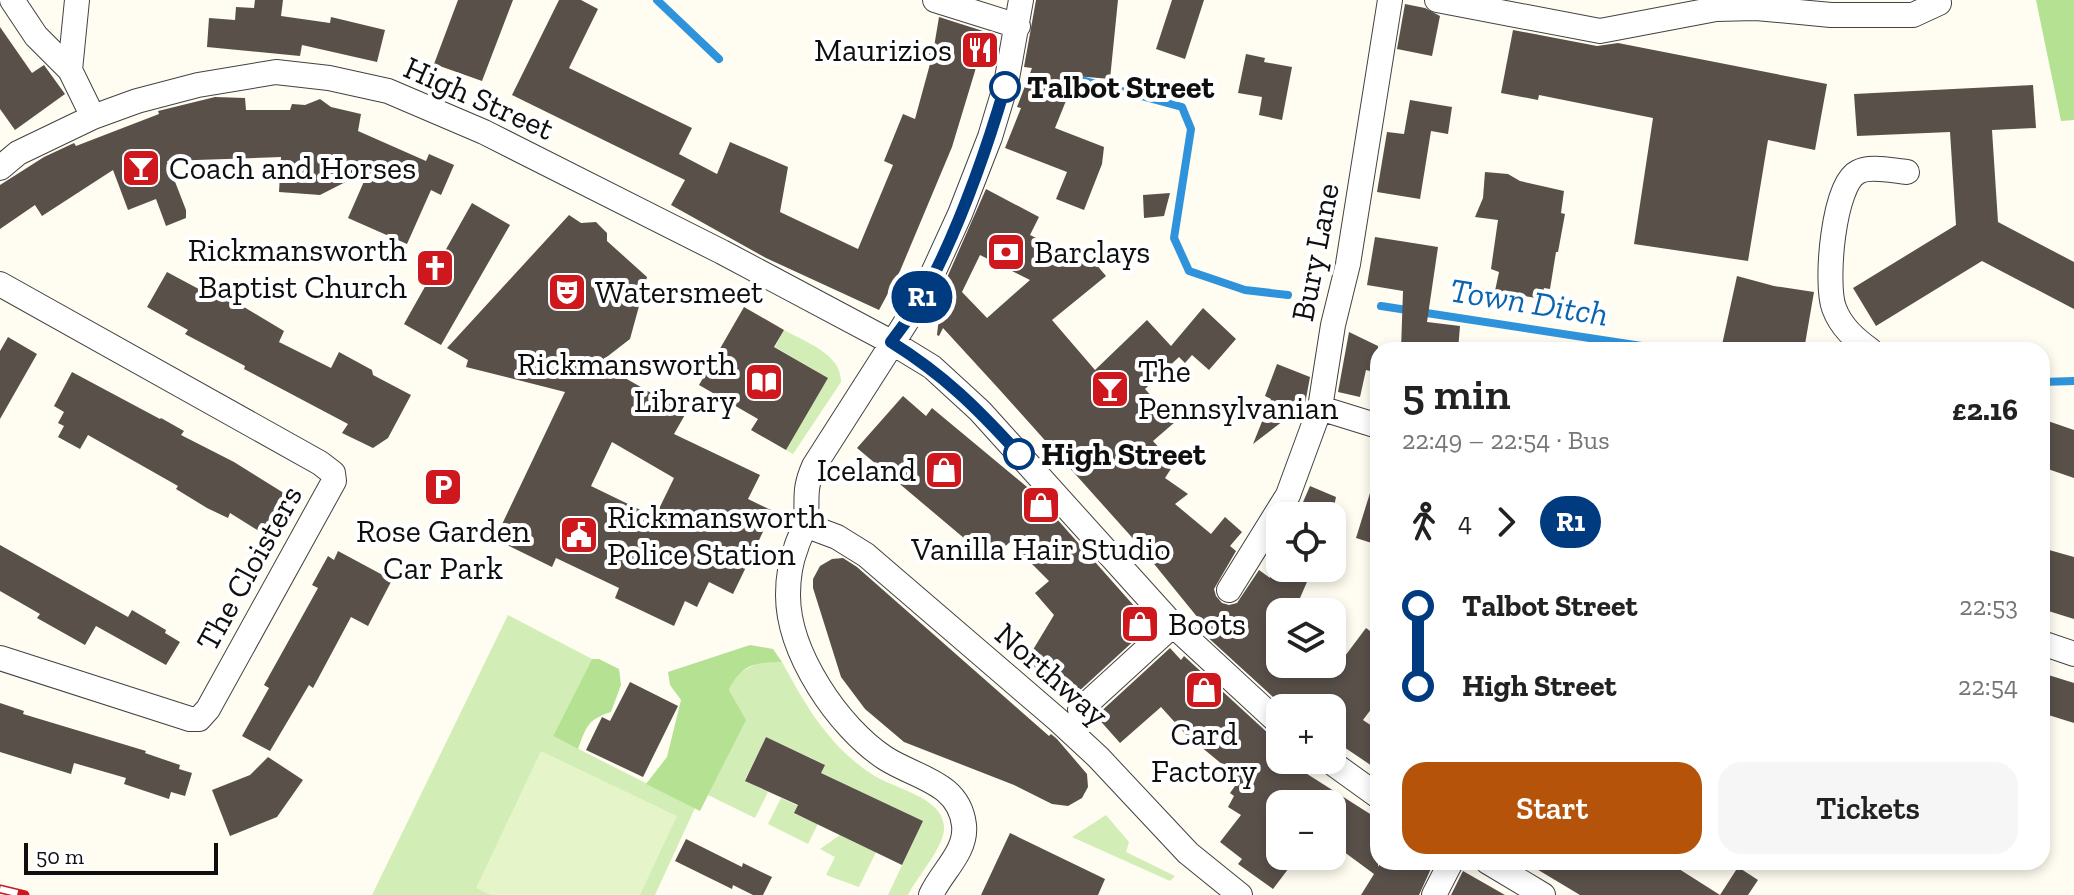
<!DOCTYPE html>
<html lang="en">
<head>
<meta charset="utf-8">
<style>
	body { margin:0; font-family:"Zilla Slab",serif; background:#f6f6f6; color:#222; height:100vh; display:flex; flex-direction:column; font-size:30px; white-space:nowrap }
	* { box-sizing:border-box; margin:0 }
	p { font-size:26px; color:#767676 }
	.icon { flex:none; width:44px; height:44px; fill:none; stroke:currentColor; stroke-width:2; stroke-linecap:round; stroke-linejoin:round }
	.map { position:relative; flex:1; overflow:hidden }
	.drawer { position:absolute; left:1370px; top:342px; width:680px; height:528px; display:flex; flex-direction:column; background:#fff; border-radius:24px; box-shadow:0 4px 12px #0003 }
	.drawer>* { flex:none }
	.badge { padding:0 16px; border-radius:26px; font-size:28px; line-height:52px }
	.fabs { position:absolute; left:1266px; top:502px; display:grid; gap:16px }
	.fabs a { display:grid; place-items:center; width:80px; height:80px; border-radius:16px; background:#fff; box-shadow:0 4px 12px #0003; font-size:40px }
	.scale { position:absolute; left:24px; bottom:20px; width:194px; box-sizing:border-box; padding-left:8px; border:4px solid #0f0f0f; border-top:0; font-size:22px; line-height:28px; white-space:nowrap; color:#0f0f0f; -webkit-text-stroke:6px #fff; paint-order:stroke }
	.map>.badge { position:absolute; translate:-50% -50%; box-shadow:0 0 0 4px #fff }
	.legs { display:flex; align-items:center; gap:12px; height:88px; padding:0 32px; font-size:26px }
	.legs p { margin-inline-start:auto }
	.overview { display:flex; align-items:center; justify-content:space-between; height:136px; padding:0 32px }
	h1 { font-size:44px; font-weight:600; line-height:60px }
	.button { display:flex; gap:16px; margin-top:auto; padding:16px 32px }
	.button a { flex:1; height:92px; border-radius:24px; background:#b45309; color:#fff; font-size:32px; font-weight:600; line-height:92px; text-align:center }
	.button a+a { background:#f6f6f6; color:#222 }
	ul { padding:0 32px; list-style:none }
	li { display:flex; align-items:center; gap:28px; height:80px; font-size:30px }
	li i { display:grid; place-items:center; width:12px; height:100%; margin:0 10px; background:currentColor }
	li i::after { content:''; width:20px; height:20px; margin:-10px; border:6px solid; border-radius:50%; background:#fff }
	li p { margin-inline-start:auto }
	li:first-child i { background:linear-gradient(#0000 50%,currentColor 0) }
	li:last-child i { background:linear-gradient(currentColor 50%,#0000 0) }
	.map>svg:first-child { display:block }
	.green { fill:#d2eeb6 }
	.forest { fill:#b5e193 }
	.pitch { fill:#e5f4c9 }
	.lines { fill:none; stroke-linecap:round; stroke-linejoin:round }
	.stream { stroke:#2f93db; stroke-width:8 }
	.building { fill:#59504a; fill-rule:evenodd }
	.street-casing { stroke:#424242; stroke-width:26 }
	.street { stroke:#fff; stroke-width:24 }
	.rail-casing { stroke:#ce181d; stroke-width:9 }
	.rail { stroke:#fff; stroke-width:6; stroke-dasharray:18; stroke-linecap:butt }
	.line-1-casing { stroke:#fff; stroke-width:18 }
	.line-1 { stroke:#003b80; stroke-width:12 }
	.stop-1-dot { fill:#fff; stroke:#003b80; stroke-width:4 }
	.labels { text-anchor:middle; dominant-baseline:central; stroke-width:8; stroke-linejoin:round; paint-order:stroke }
	.poi-label { font-size:32px; fill:#0f0f0f; stroke:#fff; text-anchor:start }
	.stop-label { font-size:32px; font-weight:bold; fill:#0f0f0f; stroke:#fff; text-anchor:start }
	.street-label { font-size:32px; fill:#0f0f0f; stroke:#fff }
	.water-label { font-size:34px; font-style:italic; fill:#0a64af; stroke:#fff }
</style>
</head>
<body>
<div class="map">
<svg width="2074" height="895" viewBox="0 0 2074 895">
	<rect width="100%" height="100%" fill="#fffcf1"/>
	<path class="green" d="M784,330C805,342 842,354 841,382L793,454L786,450L828,378L775,347Z
		M508,615L592,659L553,736L695,808L655,895H372Z
		M760,662H782C807,708 829,746 873,775C895,789 942,797 944,826C946,845 918,875 908,895H888L923,821L821,773L824,764L766,737L745,780L768,792L755,818L708,795L745,720L729,690L737,674Z
		M781,798L798,806L795,814L818,824L808,844L768,824Z
		M1106,815L1129,842L1126,852L1175,876L1170,881L1072,837Z
		M840,835L876,852L859,887L826,875L835,857L820,849Z"/>
	<path class="forest" d="M2036,0H2074V120L2061,121Z
		M750,645L773,649L782,662C755,662 741,665 729,690L746,720L700,811L646,784L667,757L681,700L670,685L668,672Z
		M592,659H599L619,669L621,685L611,712C588,719 586,727 578,749L553,736Z"/>
	<path class="pitch" d="M541,751L677,816L640,895H491L476,888Z"/>
	<g class="lines">
		<path class="stream" d="M657,0L719,59
			M906,57H942
			M1067,76L1182,107L1191,129L1174,238L1189,271L1245,290L1288,295
			M1381,306L1668,350
			M2042,382L2074,381"/>
	</g>
	<path class="building" d="M255,0H283L281,16L330,23L331,17L385,30L377,62L302,45L300,56L207,47L209,18L235,20L236,7L254,8Z
		M458,0H513L482,81L434,64Z
		M559,0H581L598,9L569,68L692,128L679,154L717,174L730,142L788,167L780,212L858,249L893,165L884,161L903,114L915,119L933,53L939,17L983,31L975,71L952,147L900,271L879,310L766,258L671,205L685,180L512,95Z
		M1036,0H1118L1110,79L1076,76L1055,128L1104,147L1102,164L1084,210L1056,199L1067,172L1005,148L1021,108L1017,107L1032,68L1024,67Z
		M1172,0H1204L1185,59L1156,49Z
		M1405,4L1425,8L1440,16L1432,56L1397,49Z
		M0,27L32,73L44,65L65,94L15,130L0,109Z
		M1513,30L1597,46L1618,43L1827,84L1815,150L1768,140L1748,261L1634,244L1653,118L1539,95L1538,100L1501,93Z
		M1246,54L1265,58L1264,62L1292,67L1282,120L1259,115L1262,97L1238,93Z
		M2033,85L2036,128L1992,130L1998,222L2074,262V309L1982,261L1876,326L1853,288L1956,225L1950,132L1857,136L1854,94Z
		M215,97L245,98L246,110H290L292,104L305,105L320,99L331,107L361,114L358,131L426,161L429,154L454,165L441,195L431,190L407,244L348,218L369,170L320,195L279,192L281,157L167,161L186,210V218L166,226L156,199L128,210L113,170L42,216L35,205L0,229V185L44,157L74,143L76,146L159,114L158,111Z
		M1410,100L1452,107L1448,134L1431,131L1420,199L1377,192L1387,132L1404,134Z
		M1485,172L1508,174L1520,181L1564,191L1561,213L1565,214L1558,252H1556L1550,289L1544,288L1542,299L1495,291L1499,272L1491,269L1498,220L1475,217L1483,198Z
		M986,189L1039,217L1030,235L1073,256L1083,249L1106,276L1052,320L1095,370L1147,320L1171,346L1203,308L1236,339L1209,370L1192,355L1185,363L1179,357L1145,389L1175,422L1153,441L1174,464L1165,478L1188,494L1175,504L1211,534L1225,517L1242,532L1230,546L1236,551L1214,589L1216,596L1222,603L1229,605L1237,603L1259,570L1270,578L1274,568H1313L1300,598L1277,603L1280,605V664H1332V646L1345,656L1366,628L1378,637V700L1363,720L1378,730V770L1332,739V708H1285L1203,633L1207,629L1137,543L998,388L943,328L939,336L937,335L942,289ZM980,255L1030,280L987,318L962,292Z
		M1170,193L1164,216L1144,218L1143,195Z
		M472,203L510,225L441,345L404,324Z
		M569,215L581,223L596,222L607,233V241L647,277L630,339L599,363L686,413L674,434L760,475L748,499L773,511L733,594L709,582L697,607L685,601L674,626L615,598L619,588L556,558L552,567L495,539L565,392L466,367L468,360L447,348ZM612,442L674,478L655,517L591,486Z
		M1375,237L1438,247L1427,322L1460,326L1458,350H1401L1403,291L1367,285Z
		M167,272L208,294L209,291L239,304L284,331L279,342L331,368L339,352L372,370L373,375L411,395L388,438L373,448L342,433L348,424L244,369L245,366L185,334L188,330L147,307Z
		M1737,276L1774,286L1814,292L1804,350H1755L1722,345Z
		M744,307L784,330L774,347L828,378L786,450L751,430L758,419L699,385Z
		M1349,332L1378,346V373L1366,370L1360,397L1338,392Z
		M8,337L37,354L0,419V351Z
		M1277,364L1310,377L1305,404L1253,444L1271,399L1265,396Z
		M72,372L160,419L161,418L184,431L181,435L234,462L287,495L267,529L261,526L259,531L230,513L228,518L207,508L176,489L178,486L88,435L80,449L58,437L64,426L58,423L64,412L54,406Z
		M903,396L926,416L932,408L1033,492L1151,625L1077,693L1025,663L1054,615L1035,593L1049,581L1010,542L990,560L857,448Z
		M2042,419L2074,430V478L2042,467Z
		M1374,480L1378,481V545L1356,538Z
		M1310,486L1336,497L1332,516H1297Z
		M0,545L128,617L132,610L166,630L165,633L180,642L166,665L96,626L85,645L37,618L40,614L0,591Z
		M2042,548L2074,557V619L2042,609Z
		M338,551L392,580L368,626L351,617L313,688L309,685L270,751L242,736L269,688L264,685L318,588L312,585L328,556L334,560Z
		M843,558L857,567L1049,736L1051,734L1057,739L1087,774L1088,787L1082,798L1068,806L1052,804L1014,785L904,742L865,709L841,677L813,588V579L820,566L832,559Z
		M1170,648L1181,660L1184,656L1270,735L1280,739V760H1290L1304,772L1378,819V867L1381,862H1434L1419,895H1361L1374,874L1332,843V804H1280V856H1298L1273,889L1238,864L1242,859L1220,842L1241,815L1228,807L1234,796L1230,793L1240,779L1200,746L1198,748L1161,707L1120,743L1096,716Z
		M2042,673L2074,683V723L2042,713Z
		M630,682L678,706L643,777L586,750L602,717L610,721Z
		M0,703L24,711L23,714L146,751L145,753L180,765L179,769L192,773L185,796L171,792L169,799L124,784L126,778L74,763L71,774L0,752Z
		M766,737L825,765L821,773L923,821L902,865L794,813L798,805L745,781Z
		M268,757L303,780L277,817L230,836L212,790L250,775Z
		M1010,833L1105,879L1098,895H981Z
		M686,839L742,867L743,863L772,877L763,895H753L733,885L732,889L675,861Z
		M1525,862H1668L1720,895L1738,867L1758,880L1748,895H1580Z
		M1463,871L1505,895H1451Z"/>
	<g class="lines">
		<g class="street-casing">
			<path id="street" d="M12,0L36,36L70,70L93,117
				M935,0L1018,26
				M1437,0L1600,31L1716,9L1756,8L1831,15H1913L1939,3
				M70,70L77,0
				M0,168L18,153L93,117L137,101L198,85L276,72L329,78L388,91L484,132L722,252L891,342L932,367L980,411L1173,625L1280,724
				M0,284L320,463L333,473L334,481L208,709L199,719H190L0,658
				M1870,350C1855,339 1841,327 1834,308C1825,284 1833,184 1858,172C1870,165 1894,171 1907,172
				M1320,408L1378,426
				M805,525L837,537L866,555L1058,720L1098,757L1188,853L1240,895
				M1229,590L1288,495L1320,408L1333,325L1348,264L1390,0
				M2042,643L2074,654
				M1080,710L1173,625
				M1328,760L1378,796
				M1488,862L1543,895
				M931,895C941,872 967,852 964,825C959,782 916,778 885,758C838,727 788,653 788,595C788,579 790,563 796,548C798,540 803,532 805,525C809,500 802,493 814,466L922,297L960,214L990,137L1006,84L1021,0
				M1434,895L1451,862"/>
		</g>
		<use href="#street" class="street"/>
		<g class="rail-casing">
			<path id="rail" d="M0,889L25,895"/>
		</g>
		<use href="#rail" class="rail"/>
	</g>
	<g class="lines">
		<g class="line-1-casing">
			<path id="line-1" d="M1005,87C984,158 958,231 923,296C914,312 902,327 891,342C944,375 977,408 1019,454"/>
		</g>
		<use href="#line-1" class="line-1"/>
	</g>
	<defs>
		<g id="restaurant-square" transform="scale(2)"><rect x="-9" y="-9" width="18" height="18" rx="4" fill="#ce181d" stroke="#fff"/><path d="M-5-6h1v4h1v-4h1v4h1v-4h1v5L-1.5 .5V6h-2V.5L-5-1ZM5-6V6H3V1.5H1.5Q1.5-4 5-6Z" fill="#fff"/></g>
		<g id="bar-square" transform="scale(2)"><rect x="-9" y="-9" width="18" height="18" rx="4" fill="#ce181d" stroke="#fff"/><path d="M-6-5H6L.8 .8V4.5H3.5V6h-7V4.5H-.8V.8Z" fill="#fff"/></g>
		<g id="bank-square" transform="scale(2)"><rect x="-9" y="-9" width="18" height="18" rx="4" fill="#ce181d" stroke="#fff"/><path d="M-6-4H6V4H-6ZM0-2.3a2.3 2.3 0 1 0 0 4.6a2.3 2.3 0 1 0 0-4.6Z" fill="#fff"/></g>
		<g id="church-square" transform="scale(2)"><rect x="-9" y="-9" width="18" height="18" rx="4" fill="#ce181d" stroke="#fff"/><path d="M-1.2-6h2.4v3.5h3.3v2.4h-3.3V6h-2.4V-.1h-3.3v-2.4h3.3Z" fill="#fff"/></g>
		<g id="theatre-square" transform="scale(2)"><rect x="-9" y="-9" width="18" height="18" rx="4" fill="#ce181d" stroke="#fff"/><path d="M-5-5.5Q0-4 5-5.5V0Q5 5 0 6Q-5 5-5 0ZM-3.3-2.5H-1v1.5H-3.3ZM1-2.5H3.3v1.5H1ZM-2.8 1Q0 5.5 2.8 1Z" fill="#fff"/></g>
		<g id="library-square" transform="scale(2)"><rect x="-9" y="-9" width="18" height="18" rx="4" fill="#ce181d" stroke="#fff"/><path d="M-6-4Q-3-5.5-.7-3.5V5Q-3 3-6 4ZM6-4Q3-5.5 .7-3.5V5Q3 3 6 4Z" fill="#fff"/></g>
		<g id="shop-square" transform="scale(2)"><rect x="-9" y="-9" width="18" height="18" rx="4" fill="#ce181d" stroke="#fff"/><path d="M-5-2.5h2.3a2.7 3.5 0 0 1 5.4 0H5L5.5 6h-11ZM-1.5-2.5h3a1.5 2.3 0 0 0-3 0Z" fill="#fff"/></g>
		<g id="parking-square" transform="scale(2)"><rect x="-9" y="-9" width="18" height="18" rx="4" fill="#ce181d" stroke="#fff"/><path d="M-3.5-5.5H1a3.5 3.5 0 0 1 0 7H-1V5.5H-3.5ZM-1-3.4V-.6H.8a1.4 1.4 0 0 0 0-2.8Z" fill="#fff"/></g>
		<g id="civic-square" transform="scale(2)"><rect x="-9" y="-9" width="18" height="18" rx="4" fill="#ce181d" stroke="#fff"/><path d="M-.6-6.5H3V-4.5H.6V-3L4-1V1h2V6H-6V1h2V-1L-.6-3ZM-1.2 2.5V6h2.4V2.5Z" fill="#fff"/></g>
	</defs>
	<g fill-rule="evenodd">
		<use href="#restaurant-square" x="980" y="50"/>
		<use href="#bar-square" x="141" y="168"/>
		<use href="#bank-square" x="1006" y="252"/>
		<use href="#church-square" x="435" y="268"/>
		<use href="#theatre-square" x="567" y="292"/>
		<use href="#library-square" x="764" y="382"/>
		<use href="#bar-square" x="1110" y="389"/>
		<use href="#shop-square" x="944" y="470"/>
		<use href="#parking-square" x="443" y="487"/>
		<use href="#shop-square" x="1041" y="505"/>
		<use href="#civic-square" x="579" y="535"/>
		<use href="#shop-square" x="1140" y="624"/>
		<use href="#shop-square" x="1204" y="690"/>
	</g>
	<g class="stop-1-dot">
		<circle cx="1005" cy="87" r="14"/>
		<circle cx="1019" cy="454" r="14"/>
	</g>
	<g class="labels">
		<g class="poi-label">
			<text x="952" y="50" text-anchor="end">Maurizios</text>
			<text x="169" y="168">Coach and Horses</text>
			<text x="407" y="250" text-anchor="end">Rickmansworth<tspan x="407" dy="37">Baptist Church</tspan></text>
			<text x="1034" y="252">Barclays</text>
			<text x="595" y="292">Watersmeet</text>
			<text x="736" y="364" text-anchor="end">Rickmansworth<tspan x="736" dy="37">Library</tspan></text>
			<text x="1138" y="371">The<tspan x="1138" dy="37">Pennsylvanian</tspan></text>
			<text x="916" y="470" text-anchor="end">Iceland</text>
			<text x="607" y="517">Rickmansworth<tspan x="607" dy="37">Police Station</tspan></text>
			<text x="443" y="531" text-anchor="middle">Rose Garden<tspan x="443" dy="37">Car Park</tspan></text>
			<text x="1041" y="549" text-anchor="middle">Vanilla Hair Studio</text>
			<text x="1168" y="624">Boots</text>
			<text x="1204" y="734" text-anchor="middle">Card<tspan x="1204" dy="37">Factory</tspan></text>
		</g>
		<g class="stop-label">
			<text x="1027" y="87">Talbot Street</text>
			<text x="1041" y="454">High Street</text>
		</g>
		<g class="street-label">
			<text transform="translate(479 98) rotate(24)">High Street</text>
			<text transform="translate(1315 252) rotate(-79)">Bury Lane</text>
			<text transform="translate(249 568) rotate(-61)">The Cloisters</text>
			<text transform="translate(1052 674) rotate(41)">Northway</text>
		</g>
		<g class="water-label">
			<text transform="translate(1529 302) rotate(9)">Town Ditch</text>
		</g>
	</g>
</svg>
<div class="fabs">
<a><svg class="icon" aria-label="locate" viewBox="0 0 24 24"><circle cx="12" cy="12" r="6"/><path d="M12 2v4M12 18v4M2 12h4M18 12h4"/></svg></a>
<a><svg class="icon" aria-label="layers" viewBox="0 0 24 24"><path d="M12 4l9 5-9 5-9-5zM3 14l9 5 9-5"/></svg></a>
<a>+</a>
<a>−</a>
</div>
<div class="scale">50 m</div>
<b class="badge" style="left:922px;top:297px;background:#003b80;color:#fff">R1</b>
<section class="drawer">
<div class="overview"><div><h1>5 min</h1><p>22:49 – 22:54 · Bus</p></div><b>£2.16</b></div>
<div class="legs"><svg class="icon" aria-label="walk" viewBox="0 0 24 24"><circle cx="13" cy="4" r="2"/><path d="M13 8l-2 6 4 7M11 14l-3 7M7 12l3-4h3l4 4"/></svg>4<svg class="icon" aria-label="forward" viewBox="0 0 24 24"><path d="M9 5l7 7-7 7"/></svg><b class="badge" style="background:#003b80;color:#fff">R1</b></div>
<ul>
<li><i style="color:#003b80"></i><b>Talbot Street</b><p>22:53</p></li>
<li><i style="color:#003b80"></i><b>High Street</b><p>22:54</p></li>
</ul>
<div class="button"><a>Start</a><a>Tickets</a></div>
</section>
</div>
</body>
</html>
